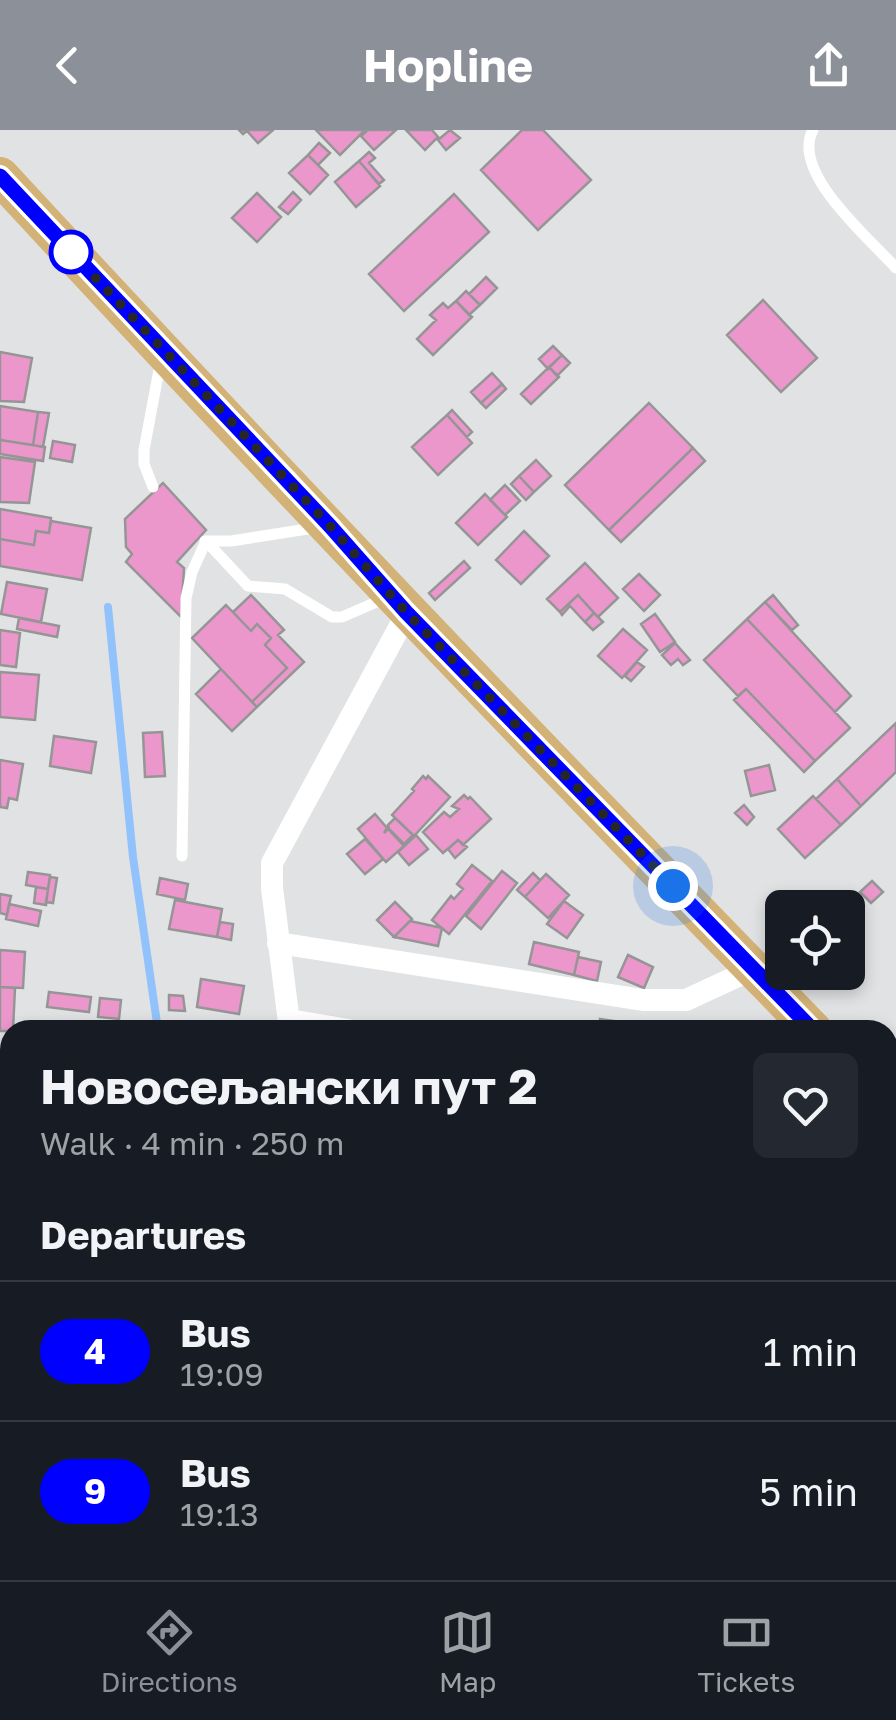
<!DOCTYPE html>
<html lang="en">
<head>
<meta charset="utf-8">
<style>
	body { margin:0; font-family:"Golos Text",sans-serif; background:#242831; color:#f1f3f6; height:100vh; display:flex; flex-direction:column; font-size:38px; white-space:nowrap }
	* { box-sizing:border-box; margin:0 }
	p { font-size:32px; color:#9ea1a6 }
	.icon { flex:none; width:55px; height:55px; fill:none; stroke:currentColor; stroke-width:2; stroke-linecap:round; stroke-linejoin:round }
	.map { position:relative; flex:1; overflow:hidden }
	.panel { position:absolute; left:0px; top:890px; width:898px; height:560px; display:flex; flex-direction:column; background:#171b24; border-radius:30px 30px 0 0; box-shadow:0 5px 15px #0003 }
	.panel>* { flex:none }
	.badge { padding:0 20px; border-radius:32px; font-size:35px; line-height:65px }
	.fabs { position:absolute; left:765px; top:760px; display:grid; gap:20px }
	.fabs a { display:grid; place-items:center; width:100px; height:100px; border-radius:15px; background:#171b24; box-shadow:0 5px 15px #0003; font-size:50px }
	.you { position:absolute; width:50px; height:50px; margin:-25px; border:8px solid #fff; border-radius:50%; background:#1a73e8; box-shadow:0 0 0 15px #1a73e833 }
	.map>.badge { position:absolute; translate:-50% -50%; box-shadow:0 0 0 5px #fff }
	h2 { padding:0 40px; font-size:38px; line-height:90px }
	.round { display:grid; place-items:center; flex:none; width:105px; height:105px; border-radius:15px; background:#242831 }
	.headline { display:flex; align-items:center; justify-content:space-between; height:170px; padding:0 40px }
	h1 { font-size:48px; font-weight:700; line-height:75px }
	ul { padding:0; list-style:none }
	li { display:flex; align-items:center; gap:30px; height:140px; padding:0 40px; border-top:2px solid #363941 }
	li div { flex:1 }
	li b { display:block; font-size:38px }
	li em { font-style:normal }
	li .badge { min-width:110px; font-weight:700; text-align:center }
	header { display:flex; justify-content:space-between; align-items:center; height:130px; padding:0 40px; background:#8c9099; color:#fff; font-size:45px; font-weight:700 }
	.tab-bar { display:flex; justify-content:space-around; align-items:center; height:140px; border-top:2px solid #363941; background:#171b24; font-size:28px; color:#9ea1a6 }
	.tab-bar a { display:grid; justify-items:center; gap:5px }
	.tab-bar .active { color:#8c9099 }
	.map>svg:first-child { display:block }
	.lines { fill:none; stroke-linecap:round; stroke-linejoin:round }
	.stream { stroke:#92c2fb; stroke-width:8 }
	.building { fill:#eb97cc; stroke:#969596; stroke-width:2.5 }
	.lane { stroke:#fff; stroke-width:11 }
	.street { stroke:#fff; stroke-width:22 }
	.primary { stroke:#d3b277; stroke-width:38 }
	.line-casing { stroke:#fff; stroke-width:22 }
	.line { stroke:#00f; stroke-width:15 }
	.walk { stroke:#272727; stroke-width:10; stroke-dasharray:0 18 }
	.stop-dot { fill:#fff; stroke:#00f; stroke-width:5 }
</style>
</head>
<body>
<header><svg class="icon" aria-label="back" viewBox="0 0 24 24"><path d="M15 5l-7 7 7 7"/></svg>Hopline<svg class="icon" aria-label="share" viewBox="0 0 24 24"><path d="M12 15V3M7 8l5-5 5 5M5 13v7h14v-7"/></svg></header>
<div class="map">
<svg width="896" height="1450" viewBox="0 0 896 1450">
	<rect width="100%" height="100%" fill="#e1e2e3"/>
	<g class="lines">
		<path class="stream" d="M108,477L133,727L158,900
			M205,1440L206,1450"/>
	</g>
	<path class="building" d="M239,0H273L258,13L247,1L243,4Z
		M316,0H365L340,25Z
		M368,0H396L374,20L361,6Z
		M406,0H432L438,7L425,20Z
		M450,0L460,8L446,20L438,10Z
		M522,0H543L591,50L538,100L481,40Z
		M319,13L330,23L318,35L308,25Z
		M369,22L375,28L369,33L384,50L379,54L359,31Z
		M308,25L328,45L310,64L289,43Z
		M359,31L380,56L356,77L335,52Z
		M293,62L301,70L288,84L279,77Z
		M257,63L281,87L257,112L232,88Z
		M454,64L489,102L404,181L369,144Z
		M486,147L497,158L480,175L469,164Z
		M466,161L480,175L469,185L456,171Z
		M763,170L817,228L781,262L727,205Z
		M456,171L472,187L433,225L417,209L436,190L430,185L443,173L448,178Z
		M553,216L562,225L548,239L539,229Z
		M0,222L32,228L24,272L0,271Z
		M562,225L570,233L557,246L549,237Z
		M549,237L559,247L531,274L521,264Z
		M492,243L502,254L481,273L471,262Z
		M502,254L506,259L486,278L481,273Z
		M649,273L693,318L609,400L565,355Z
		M0,276L38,282L33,315L0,310Z
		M452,280L472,302L467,307L447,285Z
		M38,282L49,283L43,317L33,315Z
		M447,285L472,313L438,345L412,317Z
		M0,310L45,317L43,331L0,324Z
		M53,311L75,315L72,332L50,328Z
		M693,318L705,331L621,412L609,400Z
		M0,327L35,332L29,373L0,372Z
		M536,330L551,346L534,362L519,346Z
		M519,346L534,362L526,370L511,354Z
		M163,353L206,400L177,432L184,438L181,487L126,432L132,424L126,417L125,389Z
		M505,355L520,371L505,385L490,370Z
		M485,364L507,387L478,415L456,393Z
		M0,379L51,388L49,403L36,401L34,415L0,409Z
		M51,391L91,398L82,450L0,436V409L34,415L36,401L49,403Z
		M524,401L549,426L521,454L496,430Z
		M464,431L470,438L435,470L429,463Z
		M585,433L618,468L598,487L578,465L560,482L547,469Z
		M639,444L660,465L644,481L623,459Z
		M7,452L47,459L41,492L1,484Z
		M251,465L284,500L278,505L304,532L257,577L252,572L287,538L265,515L271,508L257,494L251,501L233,482Z
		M578,465L594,483L585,492L570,476L562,485L560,482Z
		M773,465L798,495L792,500L765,472Z
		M765,472L851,566L835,582L747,489Z
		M226,475L251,501L257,494L271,508L265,515L287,538L252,572L192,508Z
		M594,483L603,492L593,500L585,492Z
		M655,484L675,512L660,522L641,494Z
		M19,488L59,496L57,507L17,499Z
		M747,489L850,598L815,631L746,559L738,566L704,530Z
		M623,499L647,520L622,548L598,526Z
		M0,500L20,503L16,537L0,535Z
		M675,513L690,530L683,535L678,529L671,535L662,525Z
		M637,532L644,537L631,551L625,546Z
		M221,539L257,577L232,601L196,564Z
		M0,542L39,545L35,590L0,587Z
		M746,559L815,631L804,642L734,570Z
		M896,593V642L861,676L837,649Z
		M162,602L165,646L145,647L143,603Z
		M54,606L96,612L91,643L50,636Z
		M0,630L23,634L17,670L9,668L7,678L0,677Z
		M769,635L775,660L751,666L745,641Z
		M423,646L426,649L428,646L450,667L414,706L392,685L414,661L412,659Z
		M837,649L861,676L841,695L816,669Z
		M464,665L468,669L470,667L491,689L463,715L458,710L443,723L423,702L444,682L450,687L459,679L452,676Z
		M813,666L841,695L805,728L778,699Z
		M744,675L754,687L747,695L735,683Z
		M375,684L387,698L384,703L388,699L404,716L386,732L358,699Z
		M395,688L413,705L404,714L389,699L388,695Z
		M416,705L428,719L409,735L398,722Z
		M365,709L383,729L365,744L347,724Z
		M458,710L467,717L455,728L448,719Z
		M472,735L492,751L449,804L432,790L451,766L454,769L463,759L457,754Z
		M502,741L517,753L481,799L466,786Z
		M28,742L50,745L48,759L26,755Z
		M533,743L540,750L525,767L517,760Z
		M546,744L569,765L548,788L525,767Z
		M50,747L57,748L53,773L46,772Z
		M160,748L188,754L185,770L157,764Z
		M872,751L883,762L871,773L860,762Z
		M36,757L48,759L46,775L34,773Z
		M0,764L11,766L7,785L0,783Z
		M175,770L222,779L217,807L169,799Z
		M564,771L583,785L567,808L547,794Z
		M395,772L412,789L394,807L377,790Z
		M9,774L41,781L38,796L6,789Z
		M410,791L442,798L438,816L394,807Z
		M220,792L233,794L231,810L217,807Z
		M534,812L579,822L574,845L529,834Z
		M0,820L25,822L23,858L0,857Z
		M628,825L653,837L644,858L618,847Z
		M578,827L601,832L597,851L574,845Z
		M201,849L244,856L239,884L197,877Z
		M0,857L15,858L13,900L10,901H0Z
		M49,862L91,867L89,882L47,877Z
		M169,865L183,866L185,881L169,880Z
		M100,868L121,870L119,889L98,887Z
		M600,889L628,893L627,900H599Z
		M0,933L8,934L10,938V968L0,967Z
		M0,992H9L10,1014L0,1013Z
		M0,1019H8L7,1058L0,1057Z
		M0,1111H10V1141L0,1140Z
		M891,1121H896V1163H888V1123Z
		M0,1143H10V1170L0,1169Z
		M0,1197H9L10,1213H0Z
		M0,1227H10V1269L0,1268Z
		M890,1232H896V1262H890Z
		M892,1325H896V1374H888Z
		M0,1360H10V1401H0Z
		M32,1440H74V1450L32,1449Z
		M88,1440H115V1450H88Z"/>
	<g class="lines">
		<path class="lane" d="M813,0C790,42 869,108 896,138
			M153,357L144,334V320L161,229
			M205,411H231L320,397
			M182,726L186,468L192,442L206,411L248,456L285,459L332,487H342L388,467"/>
		<path class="street" d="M278,813L643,870H686L753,839
			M289,890L348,900
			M290,900L272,758V733L407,483
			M888,1091L896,1100
			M888,1299H896"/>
		<path class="primary" d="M0,46C267,335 538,619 813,900
			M888,979L896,988"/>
	</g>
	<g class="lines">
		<g class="line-casing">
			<path id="line" d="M0,46L330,396L406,482L813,900"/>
		</g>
		<use href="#line" class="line"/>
		<path class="walk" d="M71,122L330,396L406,482L673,756"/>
	</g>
	<circle class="stop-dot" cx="71" cy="122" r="20"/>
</svg>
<div class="fabs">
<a><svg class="icon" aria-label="locate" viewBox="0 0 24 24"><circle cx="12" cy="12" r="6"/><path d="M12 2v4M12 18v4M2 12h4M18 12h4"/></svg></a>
</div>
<div class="you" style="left:673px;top:756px"></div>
<section class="panel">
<div class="headline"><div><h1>Новосељански пут 2</h1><p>Walk · 4 min · 250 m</p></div><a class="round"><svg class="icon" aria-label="heart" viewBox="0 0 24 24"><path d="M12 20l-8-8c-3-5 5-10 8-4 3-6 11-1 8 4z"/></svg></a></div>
<h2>Departures</h2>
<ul>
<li><span class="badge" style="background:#00f;color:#fff">4</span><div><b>Bus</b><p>19:09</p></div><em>1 min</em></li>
<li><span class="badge" style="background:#00f;color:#fff">9</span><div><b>Bus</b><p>19:13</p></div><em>5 min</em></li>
</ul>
</section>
</div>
<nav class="tab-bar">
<a class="active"><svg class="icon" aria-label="directions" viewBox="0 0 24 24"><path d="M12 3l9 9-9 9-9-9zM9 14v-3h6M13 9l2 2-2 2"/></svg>Directions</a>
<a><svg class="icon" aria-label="map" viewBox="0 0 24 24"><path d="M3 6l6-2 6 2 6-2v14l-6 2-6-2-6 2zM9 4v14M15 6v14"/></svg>Map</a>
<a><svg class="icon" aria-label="tickets" viewBox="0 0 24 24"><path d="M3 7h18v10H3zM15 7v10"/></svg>Tickets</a>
</nav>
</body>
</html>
